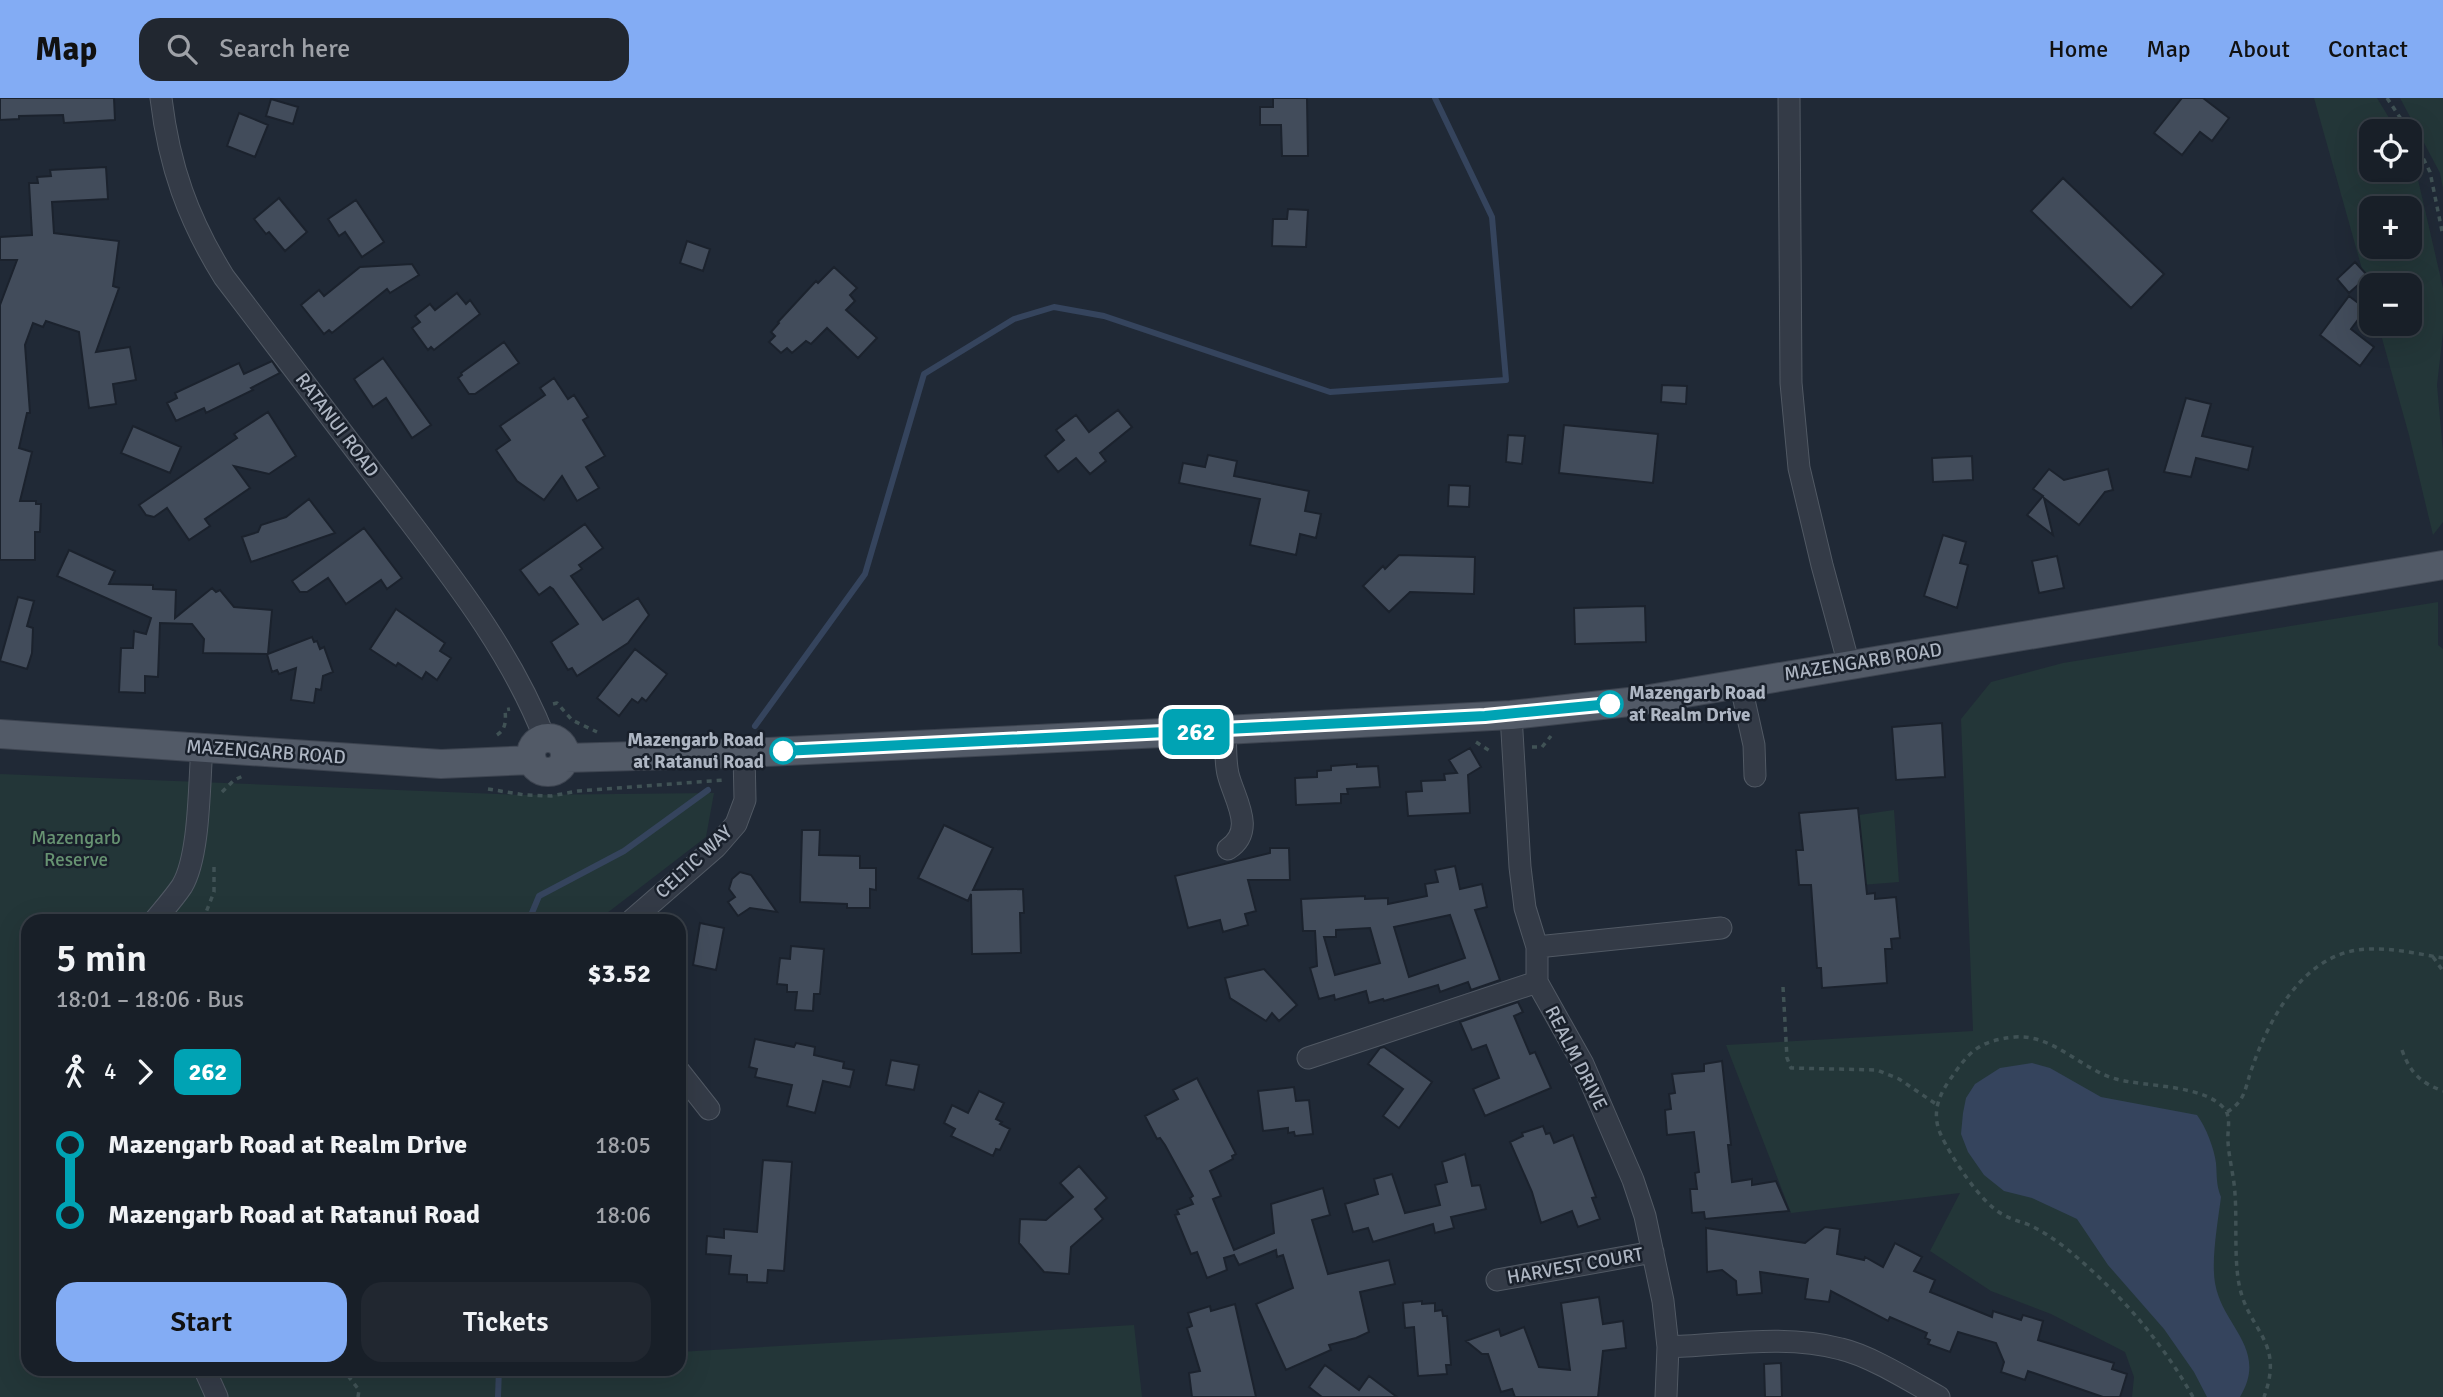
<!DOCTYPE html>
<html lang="en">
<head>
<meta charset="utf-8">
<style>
	body { margin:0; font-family:Signika,sans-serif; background:#212730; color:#f1f3f6; height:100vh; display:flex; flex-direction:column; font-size:26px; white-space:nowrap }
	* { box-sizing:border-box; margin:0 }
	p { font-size:23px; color:#9fa2a8 }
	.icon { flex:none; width:38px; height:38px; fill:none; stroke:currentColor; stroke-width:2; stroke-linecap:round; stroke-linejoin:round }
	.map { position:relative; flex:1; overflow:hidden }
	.panel { position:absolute; left:21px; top:816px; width:665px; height:462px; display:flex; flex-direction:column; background:#181f28; border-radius:21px; box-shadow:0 7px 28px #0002,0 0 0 2px #363d45 }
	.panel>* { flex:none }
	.badge { padding:0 14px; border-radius:10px; font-size:24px; line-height:46px }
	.tools { position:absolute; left:2359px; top:21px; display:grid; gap:14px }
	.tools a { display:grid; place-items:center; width:63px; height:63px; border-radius:14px; background:#181f28; box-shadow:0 7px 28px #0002,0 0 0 2px #363d45; font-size:35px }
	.map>.badge { position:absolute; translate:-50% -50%; box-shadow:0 0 0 4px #fff }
	.legs { display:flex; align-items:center; gap:10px; height:77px; padding:0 35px; font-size:23px }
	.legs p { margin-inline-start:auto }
	.summary { display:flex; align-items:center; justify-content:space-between; height:119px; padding:0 35px }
	h1 { font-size:38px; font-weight:600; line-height:52px }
	.button { display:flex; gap:14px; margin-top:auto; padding:14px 35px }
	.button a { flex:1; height:80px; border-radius:21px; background:#83acf4; color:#111; font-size:28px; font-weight:600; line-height:80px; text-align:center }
	.button a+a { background:#212730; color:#f1f3f6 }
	ul { padding:0 35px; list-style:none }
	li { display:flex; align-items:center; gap:24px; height:70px; font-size:26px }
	li i { display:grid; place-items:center; width:10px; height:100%; margin:0 9px; background:currentColor }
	li i::after { content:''; width:18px; height:18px; margin:-9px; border:5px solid; border-radius:50%; background:#181f28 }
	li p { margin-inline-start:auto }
	li:first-child i { background:linear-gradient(#0000 50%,currentColor 0) }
	li:last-child i { background:linear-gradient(currentColor 50%,#0000 0) }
	header { display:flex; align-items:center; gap:42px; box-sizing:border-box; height:98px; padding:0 35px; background:#83acf4; color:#111 }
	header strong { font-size:33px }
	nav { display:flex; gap:38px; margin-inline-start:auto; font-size:24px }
	.search { width:490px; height:63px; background:#212730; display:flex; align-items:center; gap:18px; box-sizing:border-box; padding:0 24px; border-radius:21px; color:#9fa2a8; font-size:26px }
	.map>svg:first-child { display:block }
	.green { fill:#233638; fill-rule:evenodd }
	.water { fill:#35445d }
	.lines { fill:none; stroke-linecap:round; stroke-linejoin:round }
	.stream { stroke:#35445d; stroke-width:6 }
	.building { fill:#424c5b; stroke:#1b222d; stroke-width:2; fill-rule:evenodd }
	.minor-casing { stroke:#515964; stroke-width:23 }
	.major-casing { stroke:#3d4450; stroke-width:30 }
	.path { stroke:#405255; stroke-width:3.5; stroke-dasharray:5 5; stroke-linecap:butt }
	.minor { stroke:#343b47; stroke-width:21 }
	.major { stroke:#525a67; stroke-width:28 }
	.line-1-casing { stroke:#fff; stroke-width:16 }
	.line-1 { stroke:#00a3b4; stroke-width:10 }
	.stop-1-dot { fill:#fff; stroke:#00a3b4; stroke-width:3.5 }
	.labels { text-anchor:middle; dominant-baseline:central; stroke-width:5; stroke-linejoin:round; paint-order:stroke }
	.street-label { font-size:19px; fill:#aeb6c3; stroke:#19202b }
	.stop-label { font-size:19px; font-weight:bold; fill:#aeb6c3; stroke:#19202b; text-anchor:start }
	.park-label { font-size:19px; fill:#679372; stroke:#19202b }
</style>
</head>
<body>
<header>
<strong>Map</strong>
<div class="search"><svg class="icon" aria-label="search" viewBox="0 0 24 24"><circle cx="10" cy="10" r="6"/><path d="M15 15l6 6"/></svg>Search here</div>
<nav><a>Home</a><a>Map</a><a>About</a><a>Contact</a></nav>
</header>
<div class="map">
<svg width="2443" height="1299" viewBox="0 0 2443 1299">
	<rect width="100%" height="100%" fill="#202936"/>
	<path class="green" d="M2314,0H2377L2397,33H2371V72H2410V55L2413,60L2443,190V235L2437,287L2443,354V424L2433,437L2409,337L2378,226H2410V187H2371V203ZM2371,110H2410V149H2371Z
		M2400,0H2443V91L2440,75Z
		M2438,504V547L2443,551V1299H2132L2134,1279L2125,1254L2051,1216L1991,1193L1930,1153L1960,1095L1791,1115L1726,947L1973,933L1961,621L1991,584L2063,565Z
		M0,676L522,697L714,695L706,739L598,822H28V1270H679V1254L1134,1227L1142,1299H0Z
		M1894,712L1899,784L1861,787L1865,774L1859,717Z"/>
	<path class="water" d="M2032,965L2050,970L2101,999L2197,1017C2206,1029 2214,1050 2216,1065C2217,1078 2216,1087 2221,1099C2218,1123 2211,1161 2215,1185C2222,1228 2269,1251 2240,1299H2207L2194,1274L2164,1231L2108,1167L2077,1121L2032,1100L2004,1093L1984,1077L1968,1054L1961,1036L1963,1015L1966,1000L1975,986L2000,970Z"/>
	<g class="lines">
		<path class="stream" d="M755,628L865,476L924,276L1014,221L1054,209L1104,218L1330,294L1506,282L1492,119L1435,0
			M529,822L539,798L624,753L708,692
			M498,1299L499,1270"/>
	</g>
	<path class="building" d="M0,0H114L115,22L64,25L63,17L19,18V21L0,22Z
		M1273,0H1307L1308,58H1282L1281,27H1260V9H1273Z
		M2182,0H2203L2229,20L2212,43L2200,34L2182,57L2154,35Z
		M271,1L298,9L293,26L266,18Z
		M239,15L268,27L255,59L227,48Z
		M106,69L108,101L52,104L54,135L119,143L113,188L119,190L96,254L130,249L136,282L113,286L116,306L89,310L79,234L46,223L43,229L33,225L25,247L30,315H27L19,350L32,354L20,403H36V406H41L40,434H35V462H0V207L17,162H0V139L32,137L29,85H38L37,79L51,78L50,72Z
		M2063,80L2164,176L2131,210L2031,113Z
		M279,100L307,134L285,153L269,134L266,136L254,121Z
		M356,102L384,144L362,159L345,134L339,138L328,121Z
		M1288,111L1308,112L1306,149L1272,148L1273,121H1287Z
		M687,143L710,151L703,173L680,165Z
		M2355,164L2368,178L2349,195L2337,181Z
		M412,166L419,177L390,195L387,191L332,235L329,232L324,236L301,207L319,192L324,198L360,169Z
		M834,169L857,190L850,197L855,203L846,212L877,240L858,260L827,230L811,246L806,243L792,255L787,250L781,255L769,244L775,238L771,234L779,225L778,224L816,183L818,185Z
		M457,195L466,206L470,202L480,216L434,252L431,249L428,252L412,230L420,224L415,218L430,206L435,212Z
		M2349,198L2366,211L2351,231L2374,249L2360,268L2320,237Z
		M504,244L519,265L475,296H469L458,280L462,277L461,275Z
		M383,260L431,327L412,340L386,300L373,309L354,281Z
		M272,263L280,275L251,290L253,292L206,315L204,310L176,323L167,305L177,300L175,295L239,265L244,276Z
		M554,280L568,301L574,297L588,319L583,322L605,358L586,369L599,390L577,403L562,378L544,402L517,383L496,352L510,342L500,328L545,297L540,290Z
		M1662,287L1687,288L1686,306L1661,304Z
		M2186,300L2211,306L2202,338L2253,349L2248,372L2196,360L2191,379L2164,374Z
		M1118,312L1132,329L1100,355L1106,363L1090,376L1076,360L1058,374L1045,358L1064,342L1056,332L1076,317L1089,334Z
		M268,314L296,358L269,376L234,368L250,390L205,421L210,428L189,442L167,410L154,419L146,417L139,407L237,340L234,336Z
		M1564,327L1658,336L1653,385L1559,375Z
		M133,328L181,349L170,375L121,355Z
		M1508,337L1525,338L1522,366L1506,364Z
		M1208,357L1237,363L1234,378L1309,393L1305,413L1321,416L1316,440L1300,436L1296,457L1250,447L1260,401L1179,385L1183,365L1205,369Z
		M1972,358L1973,382L1933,384L1932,360Z
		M2049,371L2064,382L2108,371L2113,392L2105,394L2079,427L2044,400L2053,437L2027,417L2043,398L2033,391Z
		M1449,387L1470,388L1469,409L1448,408Z
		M309,401L335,435L251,464L242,439L258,434L261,427L286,419Z
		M585,426L603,450L579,467L582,471L571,478L603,522L638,500L649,517L628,545L577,578L572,570L568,572L551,544L578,526L553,491L550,489L539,497L520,472Z
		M364,430L402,480L387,491L381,482L346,506L328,480L307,494H300L292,483Z
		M1943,437L1966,444L1960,465L1968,467L1957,510L1924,498Z
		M69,452L115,473L109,486L153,487V491L176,492L175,520L212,490L216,494L220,492L234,509L272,512L268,556L312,539L314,544L317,543L320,551L324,549L333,574L323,578L321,592L316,591L314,605L291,602L296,570L279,576L277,572L272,574L267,556L203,555L204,541L192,526L160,525L158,579L145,578V595L119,594L121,550H133L134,533L146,536L151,520L57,478Z
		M1399,457L1475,459L1474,496L1410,494L1389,514L1363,488L1383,468L1385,471Z
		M2057,458L2064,490L2039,495L2032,463Z
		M18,499L34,503L27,528L33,530L32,555L27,571L0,563Z
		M1645,508L1646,544L1575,546L1574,510Z
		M396,511L445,545L440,553L451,560L437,582L426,574L422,581L398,565L396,568L370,551Z
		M635,551L667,576L646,603L642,600L638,605L632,601L619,618L597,600Z
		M1942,625L1945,679L1896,682L1892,629Z
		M1470,650L1481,669L1468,677L1470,715L1408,718L1406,694L1422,693L1421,683L1445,682L1444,676L1457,675L1449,662Z
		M1357,666V669L1378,668L1380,689L1347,691L1348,696H1341V705L1296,707L1295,680L1317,679V673L1331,672V668Z
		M1858,710L1867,796L1875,795V801L1896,799L1900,840L1891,841L1892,851H1885L1887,885L1822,890L1821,870H1817L1811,787H1799L1796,752H1803L1799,715Z
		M944,727L993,750L973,792L1023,791L1024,815H1020L1021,855L972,856L971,796L968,803L918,780Z
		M802,732H820L819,757L860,758V770H876V792L870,791V810H847V806L800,804Z
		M1270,750H1289L1290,782H1248L1256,813L1245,816L1248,827L1223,834L1220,822L1188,830L1175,778L1270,755Z
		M1455,768L1460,791L1482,786L1487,809L1475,812L1500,882L1471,892L1468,884L1440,894L1438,887L1384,903L1383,901L1369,905L1366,893L1335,902L1334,897L1319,901L1310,870L1317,868L1315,833H1303L1301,801L1365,798V801L1388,800V806L1427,798L1425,786L1438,784L1435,772ZM1450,817L1465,860L1409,879L1394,829ZM1370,830L1380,865L1335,877L1324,839H1336V832Z
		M740,774L751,777L777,814L750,810L738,818L728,804L735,799L729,791L732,781Z
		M700,825L724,830L716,872L693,867Z
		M791,848L824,851L820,896H814L813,913L795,912L797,894H787V887L777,886L780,860L790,861Z
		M1264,871L1297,907L1279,923L1272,915L1266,923L1230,900L1225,880Z
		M1518,904L1523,914L1514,918L1530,956L1535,954L1551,990L1485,1018L1473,991L1499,980L1486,947L1472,952L1460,924Z
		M755,941L794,949L796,945L815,949L814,957L844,964L843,970L854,972L850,989L823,983L815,1015L787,1008L792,987L755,979L757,971L749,969Z
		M1384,949L1432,984L1399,1030L1383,1018L1403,991L1368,966L1380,950Z
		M891,962L919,967L914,992L886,987Z
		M1722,963L1731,1047H1728L1732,1084L1752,1081V1087L1776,1083L1789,1113L1705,1121L1704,1114L1692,1115L1690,1091H1697L1695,1075L1699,1074L1694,1034L1667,1037L1665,1012L1671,1011L1669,996L1675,995L1672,976L1704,973V966Z
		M1197,980L1236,1056L1232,1058L1233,1061L1210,1073L1221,1098L1213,1101L1234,1152L1274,1135L1271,1106L1323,1090L1330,1117L1312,1122L1328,1176L1389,1162L1395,1186L1360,1194L1369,1234L1356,1240L1329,1247L1331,1252L1286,1272L1256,1206L1293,1190L1283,1157L1277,1159L1276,1152L1239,1167L1234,1157L1224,1160L1227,1172L1207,1180L1197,1154L1191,1156L1175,1117L1179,1116L1177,1112L1193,1106L1190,1100L1193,1098L1165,1047L1160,1040L1157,1041L1145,1018L1178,1001L1173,992Z
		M1294,989L1296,1003L1309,1002L1313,1036L1295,1038L1294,1034L1288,1035V1030L1263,1033L1258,993Z
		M979,993L1004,1005L996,1021L1002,1024L1000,1026L1010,1031L1000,1052L996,1051L993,1058L951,1038L955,1031L944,1025L952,1007L968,1015Z
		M1543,1028L1546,1036L1550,1035L1554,1045L1573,1037L1596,1099L1592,1100L1600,1121L1578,1129L1572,1113L1541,1125L1532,1094L1510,1044L1523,1038L1522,1035Z
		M1465,1056L1472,1088L1480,1087L1486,1111L1451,1119L1454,1130L1435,1135L1433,1126L1373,1144L1368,1130L1353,1134L1345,1106L1378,1096L1374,1081L1392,1076L1405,1115L1440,1107L1435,1087L1447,1084L1442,1064Z
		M763,1062L792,1064L784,1173L768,1172L767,1185L747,1184V1177L729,1176L731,1158L706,1156L707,1138L724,1140V1131L757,1134Z
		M1079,1068L1107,1100L1095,1111L1103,1121L1071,1149L1069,1176L1044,1174L1019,1145L1020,1121L1046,1122L1073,1099L1060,1085Z
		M1825,1129L1840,1131L1837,1156L1864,1162L1865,1159L1883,1169L1895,1145L1922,1159L1914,1173L1935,1182L1930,1194L1992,1219L1993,1213L2021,1222L2023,1217L2043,1223L2038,1242L2114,1265L2112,1271L2127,1276L2120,1299H2103L2028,1273L2025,1282L2001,1274L2004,1264L1996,1245L1958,1234L1950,1254L1928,1246L1930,1242L1925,1240L1927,1235L1890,1219L1888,1223L1831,1193L1829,1204L1805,1201L1808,1181L1760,1174L1762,1195L1737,1197L1736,1183L1722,1172L1707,1174L1706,1130L1805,1145Z
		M1599,1199L1603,1226L1623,1223L1626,1250L1603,1253L1598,1299H1515L1512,1291L1501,1294L1488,1256H1482L1466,1243L1499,1231L1501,1238L1524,1229L1539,1269L1570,1272L1561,1205Z
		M1422,1203V1206L1435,1205V1213L1442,1212L1443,1218H1447L1451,1267H1446L1447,1276L1418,1278L1414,1229L1405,1230L1403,1205Z
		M1235,1206L1256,1299H1192L1189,1275L1200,1273L1187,1230L1192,1228L1188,1215L1210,1208L1211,1213Z
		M1781,1265L1782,1299H1765L1764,1266Z
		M1325,1267L1359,1292L1369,1278L1397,1299H1322L1309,1289Z"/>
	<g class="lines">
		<g class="minor-casing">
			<path id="minor" d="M161,0C169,68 188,121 224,179C281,254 338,329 395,404C451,478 511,553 545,641
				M1789,0L1791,285L1799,370L1822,467L1849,567
				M1740,584L1754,647L1755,678
				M1511,617L1520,769L1525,810L1537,849V884L1583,966L1633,1082L1645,1118L1663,1203L1668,1249L1666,1299
				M1225,632C1226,647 1225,663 1228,676C1234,701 1257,732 1228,751
				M155,822C164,811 174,800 182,788C200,758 199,685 202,649
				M632,822L716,749L736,726L745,702L744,655
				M1537,849L1721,830
				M1308,960L1537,884
				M679,973L709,1011
				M1497,1182L1653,1154
				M1668,1249C1725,1247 1785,1236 1841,1251C1871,1258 1912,1284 1939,1299
				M204,1270L217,1299"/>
		</g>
		<g class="major-casing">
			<path id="major" d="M0,636L441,666L532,662
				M531 657a17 17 0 1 1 34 0a17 17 0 1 1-34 0Z
				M565,660L744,655L1225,632L1511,617L1638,603L2443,467"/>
		</g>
		<path class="path" d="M2387,0L2409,33
			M2410,34L2430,74L2443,138
			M553,606L557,605L572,622L597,634
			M497,637C506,631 506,623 505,612L510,611
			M1476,644L1490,653H1493
			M1532,649H1542L1551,638
			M488,691L525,697L551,698L578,693L724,682
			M222,694L234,682L243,678
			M203,822L214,794V767
			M2433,859L2443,873
			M1783,889L1787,960L1791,970L1877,972L1899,981L1936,1006
			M2402,952C2410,975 2421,985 2443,993
			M2227,1014C2246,1003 2245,989 2252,970C2270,918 2306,852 2369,851C2393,850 2419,856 2443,860
			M342,1270L359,1292L358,1299
			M2193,1299C2161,1242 2117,1192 2067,1151C2054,1141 2041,1132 2027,1126C2018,1123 2010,1121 2002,1116C1981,1105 1951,1059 1941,1037C1932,1018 1937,1000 1949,983C1969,954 1977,943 2015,939C2053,936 2082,972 2116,981C2144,989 2208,986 2226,1013C2231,1022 2227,1034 2228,1044C2229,1061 2234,1078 2235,1096C2237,1123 2234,1160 2239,1186C2248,1234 2285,1242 2264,1299"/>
		<use href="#minor" class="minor"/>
		<use href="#major" class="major"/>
	</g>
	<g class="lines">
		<g class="line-1-casing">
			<path id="line-1" d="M783,653L1485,618L1610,606"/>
		</g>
		<use href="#line-1" class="line-1"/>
	</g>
	<g class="stop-1-dot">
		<circle cx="1610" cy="606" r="12"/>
		<circle cx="783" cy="653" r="12"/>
	</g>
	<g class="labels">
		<g class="street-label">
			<text transform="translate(337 327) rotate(53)">RATANUI ROAD</text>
			<text transform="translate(1863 564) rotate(-9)">MAZENGARB ROAD</text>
			<text transform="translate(266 654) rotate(4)">MAZENGARB ROAD</text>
			<text transform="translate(694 764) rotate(-43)">CELTIC WAY</text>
			<text transform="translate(1576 960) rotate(63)">REALM DRIVE</text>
			<text transform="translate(1575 1168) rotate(-10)">HARVEST COURT</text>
		</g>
		<g class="stop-label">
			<text x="1629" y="595">Mazengarb Road<tspan x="1629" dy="22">at Realm Drive</tspan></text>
			<text x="764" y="642" text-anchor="end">Mazengarb Road<tspan x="764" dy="22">at Ratanui Road</tspan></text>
		</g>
		<g class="park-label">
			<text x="76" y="740">Mazengarb<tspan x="76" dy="22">Reserve</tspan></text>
		</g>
	</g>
</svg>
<div class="tools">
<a><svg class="icon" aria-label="locate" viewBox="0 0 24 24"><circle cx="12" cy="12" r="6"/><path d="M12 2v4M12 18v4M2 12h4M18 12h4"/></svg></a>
<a>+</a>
<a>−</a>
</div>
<b class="badge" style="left:1196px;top:634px;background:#00a3b4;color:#fff">262</b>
<section class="panel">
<div class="summary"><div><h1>5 min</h1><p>18:01 – 18:06 · Bus</p></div><b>$3.52</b></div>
<div class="legs"><svg class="icon" aria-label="walk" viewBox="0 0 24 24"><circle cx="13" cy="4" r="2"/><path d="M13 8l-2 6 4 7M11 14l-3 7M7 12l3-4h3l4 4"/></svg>4<svg class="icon" aria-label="forward" viewBox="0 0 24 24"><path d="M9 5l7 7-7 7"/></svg><b class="badge" style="background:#00a3b4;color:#fff">262</b></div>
<ul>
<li><i style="color:#00a3b4"></i><b>Mazengarb Road at Realm Drive</b><p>18:05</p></li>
<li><i style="color:#00a3b4"></i><b>Mazengarb Road at Ratanui Road</b><p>18:06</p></li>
</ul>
<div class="button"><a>Start</a><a>Tickets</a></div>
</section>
</div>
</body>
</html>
